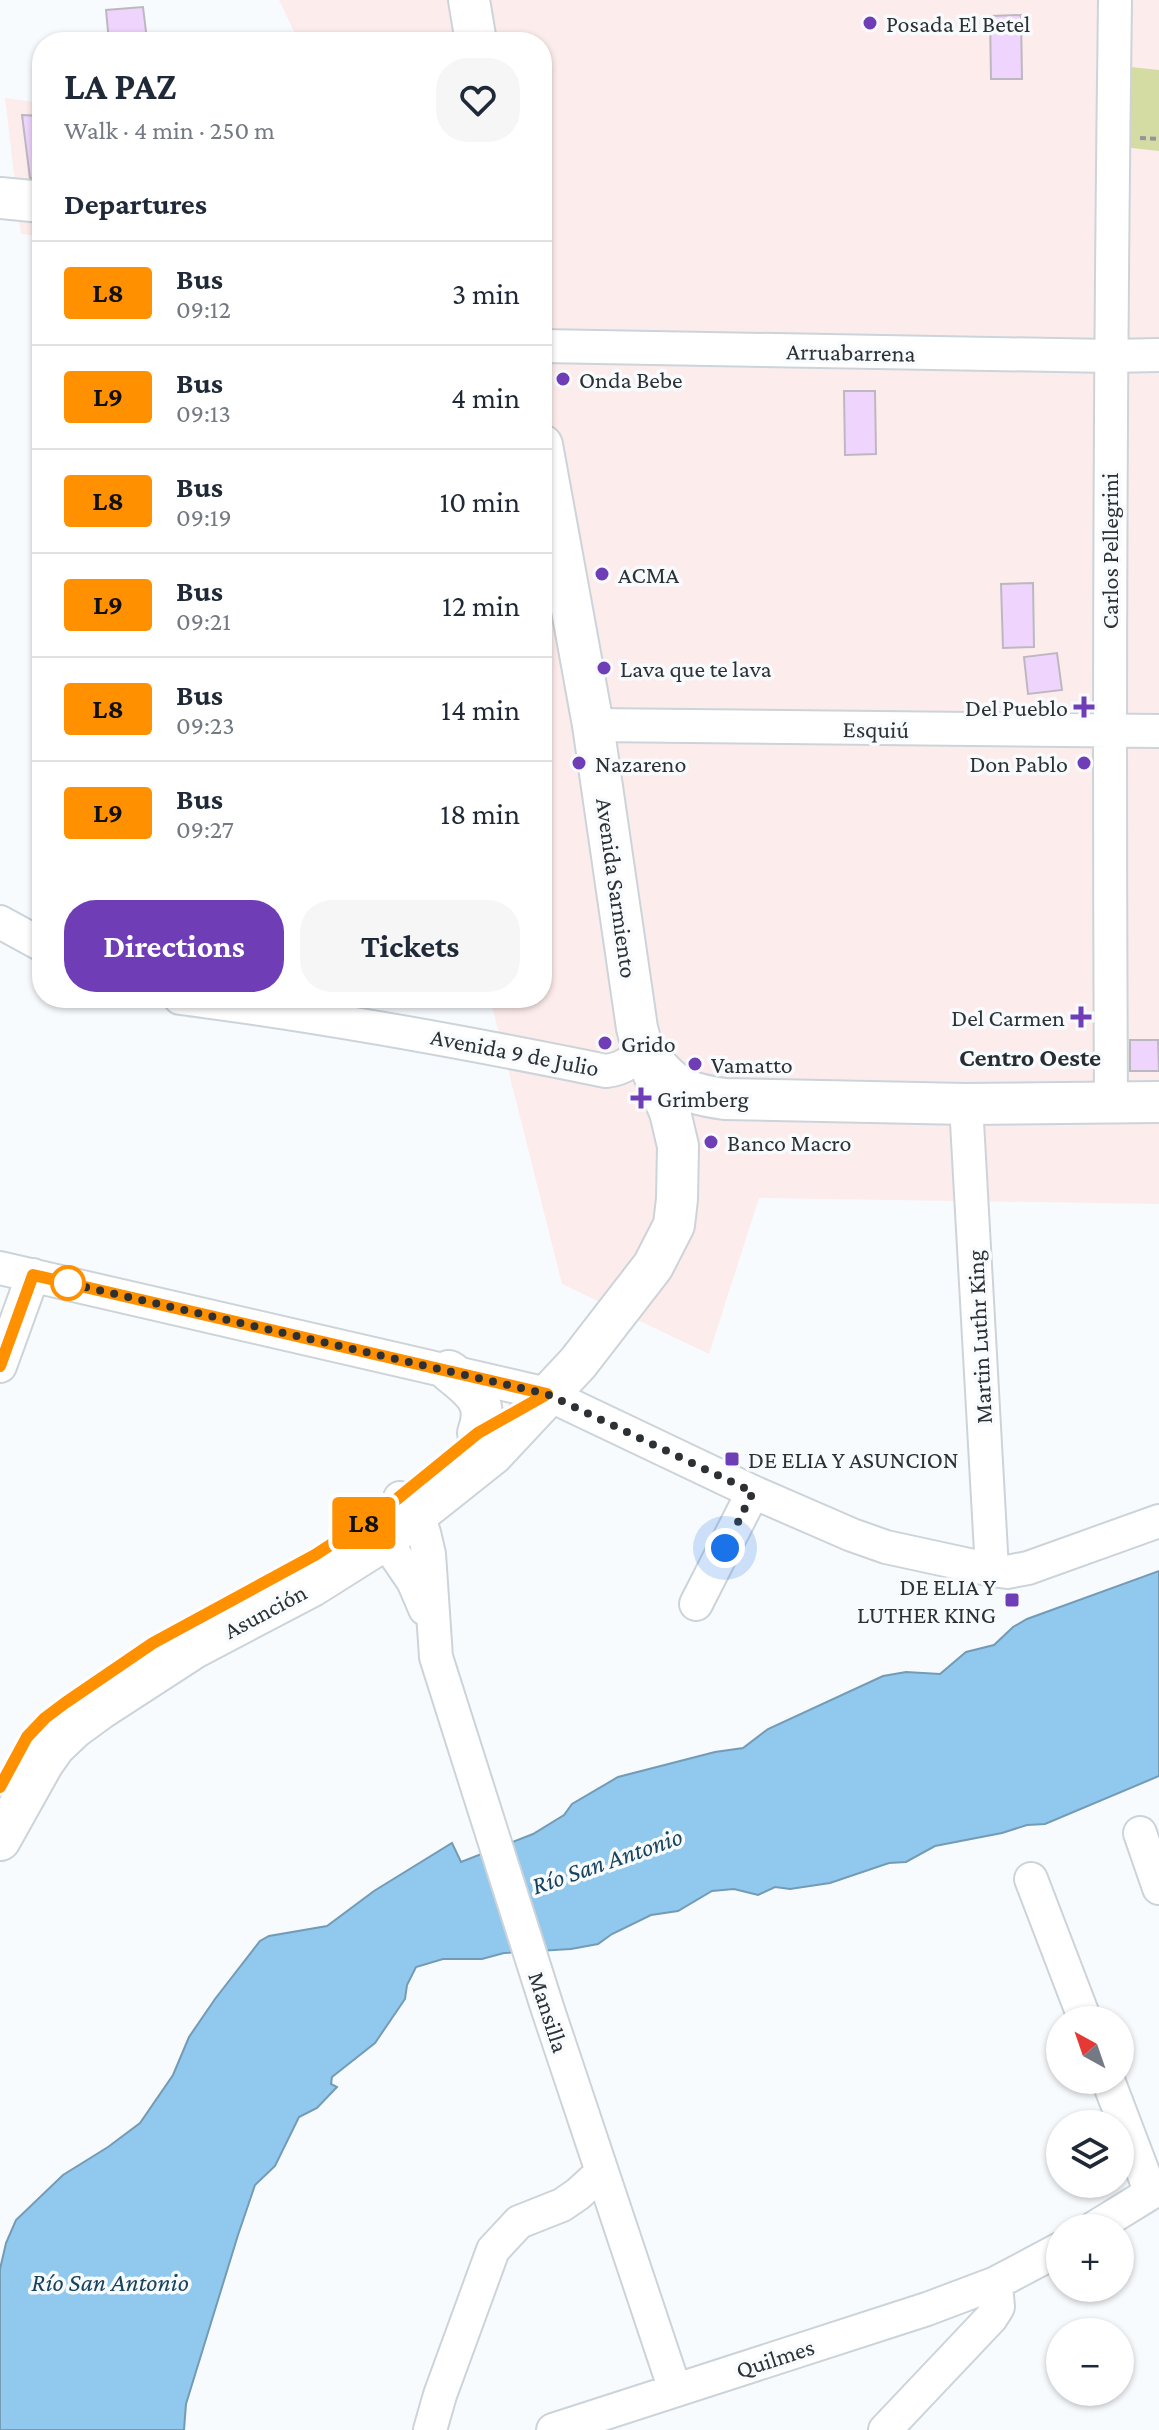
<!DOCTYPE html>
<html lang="en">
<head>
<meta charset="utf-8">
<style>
	body { margin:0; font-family:"Crimson Pro",serif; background:#f6f6f7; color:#1f2937; height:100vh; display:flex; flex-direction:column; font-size:30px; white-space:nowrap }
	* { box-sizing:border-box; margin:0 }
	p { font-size:26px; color:#747a83 }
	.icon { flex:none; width:44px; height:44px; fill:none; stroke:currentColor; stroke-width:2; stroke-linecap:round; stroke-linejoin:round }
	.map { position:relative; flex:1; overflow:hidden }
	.details { position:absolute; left:32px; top:32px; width:520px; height:976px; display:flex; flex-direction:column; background:#fff; border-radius:32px; box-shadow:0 2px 6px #0004 }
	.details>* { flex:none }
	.badge { padding:0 16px; border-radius:6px; font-size:28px; line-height:52px }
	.needle { width:52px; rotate:320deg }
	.fabs { position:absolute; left:1046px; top:2006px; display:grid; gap:16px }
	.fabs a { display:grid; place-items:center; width:88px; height:88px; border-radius:50%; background:#fff; box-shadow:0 2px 6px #0004; font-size:40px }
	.you { position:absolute; width:40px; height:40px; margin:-20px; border:6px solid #fff; border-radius:50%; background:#1a73e8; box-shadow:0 0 0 12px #1a73e833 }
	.map>.badge { position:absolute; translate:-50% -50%; box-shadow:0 0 0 4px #fff }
	h2 { padding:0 32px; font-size:30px; line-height:72px }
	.round { display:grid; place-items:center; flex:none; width:84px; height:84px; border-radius:32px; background:#f6f6f7 }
	.overview { display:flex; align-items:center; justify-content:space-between; height:136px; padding:0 32px }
	h1 { font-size:38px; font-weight:700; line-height:60px }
	.cta { display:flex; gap:16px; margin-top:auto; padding:16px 32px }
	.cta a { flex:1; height:92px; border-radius:32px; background:#6f3eb6; color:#fff; font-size:32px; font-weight:700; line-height:92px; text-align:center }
	.cta a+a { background:#f6f6f7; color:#1f2937 }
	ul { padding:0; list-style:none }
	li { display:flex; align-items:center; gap:24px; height:104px; padding:0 32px; border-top:2px solid #e0e1e3 }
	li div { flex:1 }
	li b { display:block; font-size:30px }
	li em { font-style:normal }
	li .badge { min-width:88px; font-weight:700; text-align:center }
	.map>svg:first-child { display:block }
	.commercial { fill:#fdecec }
	.green { fill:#d5dca3 }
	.water { fill:#91c8ed; stroke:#739bb6; stroke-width:2 }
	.building { fill:#efd5fe; stroke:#bdb8bf; stroke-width:2 }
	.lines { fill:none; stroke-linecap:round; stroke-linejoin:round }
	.minor-casing { stroke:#ccd4da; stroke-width:36 }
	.major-casing { stroke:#ccd4da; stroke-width:44 }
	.path { stroke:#939699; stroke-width:4; stroke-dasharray:6 4; stroke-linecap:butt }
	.minor { stroke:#fff; stroke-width:32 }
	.major { stroke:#fff; stroke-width:40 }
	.line-casing { stroke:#fff; stroke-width:18 }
	.line { stroke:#ff9000; stroke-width:12 }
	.walk { stroke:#2e3134; stroke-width:8; stroke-dasharray:0 14.4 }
	.poi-dot { fill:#6f3eb6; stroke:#f8fbfe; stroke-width:3 }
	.stop-dot { fill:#fff; stroke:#ff9000; stroke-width:4 }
	.labels { text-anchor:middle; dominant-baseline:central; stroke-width:7; stroke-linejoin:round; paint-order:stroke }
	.poi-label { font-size:24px; fill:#2e3134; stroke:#f8fbfe; text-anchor:start }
	.street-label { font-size:24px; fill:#2e3134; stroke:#f8fbfe }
	.neighbourhood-label { font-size:26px; font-weight:bold; fill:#272d32; stroke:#f8fbfe }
	.water-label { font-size:26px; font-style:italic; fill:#18435d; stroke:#f8fbfe }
</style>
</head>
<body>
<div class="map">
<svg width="1159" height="2430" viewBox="0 0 1159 2430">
	<rect width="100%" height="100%" fill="#f8fbfe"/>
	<path class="commercial" d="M279,0H1159V1204L759,1198L709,1354L562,1284L490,998H542V42H299Z
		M5,98L42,103V236L21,234Z"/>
	<path class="green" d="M1131,67L1159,70V151L1123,147Z"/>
	<path class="water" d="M1159,1571V1776L1045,1824L1027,1825L1002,1833L935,1846L906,1862L889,1863L830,1883L790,1889L775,1887L758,1895L734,1889L712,1891L678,1911L651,1915L612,1934L598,1944L571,1949L504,1953L482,1959H443L416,1967L407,1985L405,1999L375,2043L332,2077L331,2084L337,2087L317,2108L299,2117L275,2166L255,2185L238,2235L186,2404L184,2430H0V2269L6,2243L16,2220L63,2175L108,2147L140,2123L173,2075L189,2037L215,1999L260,1941L269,1936L327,1926L374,1891L452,1843L461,1862L533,1834L564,1815L572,1804L618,1777L715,1752L743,1748L768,1729L883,1676L906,1672L940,1674L966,1652L994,1645L1013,1627L1027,1619Z"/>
	<path class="building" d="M143,7L147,40L109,42L106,10Z
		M1021,15L1022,79H991L990,16Z
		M22,115L42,116V179L30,178Z
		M844,391H875L876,454L845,455Z
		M1033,583L1034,647L1003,648L1001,584Z
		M1057,653L1062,690L1028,694L1024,657Z
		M1130,1040H1158L1159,1071H1130Z"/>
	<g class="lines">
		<g class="minor-casing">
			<path id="minor" d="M542,346L1110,356L1159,355
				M593,725L1159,731
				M0,922L42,945
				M180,998C323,1016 464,1042 606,1071C623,1069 633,1062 642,1047
				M1111,1102C1109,734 1110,367 1115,0
				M966,1104L992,1570
				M0,1268L547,1394L753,1492L852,1535L886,1547L992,1570L1007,1572L1028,1568L1159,1521
				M0,1366L33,1275
				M400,1498L418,1514L424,1533L429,1554L436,1657L548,2010L675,2390
				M381,1512L385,1540L413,1581L425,1609
				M696,1604L753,1492
				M1140,1833L1159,1888
				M1031,1879L1085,2020
				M1108,2080L1151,2193
				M1094,2228L1159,2188
				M430,2430L440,2395L493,2250L519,2222L562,2205L578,2194L602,2172
				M553,2430L927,2309L996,2283
				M885,2430L991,2318L998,2307L996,2283L1060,2249"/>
		</g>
		<g class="major-casing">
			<path id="major" d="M469,0L476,42
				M0,198L42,202
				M652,1060C675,1089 689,1094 725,1099L966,1104L1159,1102
				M449,1371C472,1390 490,1401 478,1433
				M0,1840L43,1763L55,1746L74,1728L100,1709L194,1648L312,1586L385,1540L493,1454L578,1363L653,1266L674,1225L677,1199L678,1146L670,1112L642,1047L637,1028L593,725L542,445"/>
		</g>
		<path class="path" d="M1140,138L1159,139"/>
		<use href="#minor" class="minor"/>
		<use href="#major" class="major"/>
	</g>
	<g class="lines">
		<g class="line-casing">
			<path id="line" d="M0,1366L33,1275L547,1394L478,1433L381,1512L315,1555L153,1643L65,1703L45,1718L27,1737L0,1787"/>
		</g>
		<use href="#line" class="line"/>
		<path class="walk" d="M68,1283L63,1282L547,1394L753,1492L725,1548"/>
	</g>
	<g class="poi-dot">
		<circle cx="870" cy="23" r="8"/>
		<circle cx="563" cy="379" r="8"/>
		<circle cx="602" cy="574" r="8"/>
		<circle cx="604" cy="668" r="8"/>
		<path d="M1080 695h8v8h8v8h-8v8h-8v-8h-8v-8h8z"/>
		<circle cx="579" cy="763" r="8"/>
		<circle cx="1084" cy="763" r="8"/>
		<path d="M1077 1005h8v8h8v8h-8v8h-8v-8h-8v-8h8z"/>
		<circle cx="605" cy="1043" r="8"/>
		<circle cx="695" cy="1064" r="8"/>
		<path d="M637 1086h8v8h8v8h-8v8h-8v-8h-8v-8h8z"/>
		<circle cx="711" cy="1142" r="8"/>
		<rect x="724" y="1451" width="16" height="16" rx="4"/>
		<rect x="1004" y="1592" width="16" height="16" rx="4"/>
	</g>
	<circle class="stop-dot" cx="68" cy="1283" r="16"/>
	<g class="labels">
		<g class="poi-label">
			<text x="886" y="23">Posada El Betel</text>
			<text x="579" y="379">Onda Bebe</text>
			<text x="618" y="574">ACMA</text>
			<text x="620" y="668">Lava que te lava</text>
			<text x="1068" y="707" text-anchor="end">Del Pueblo</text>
			<text x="595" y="763">Nazareno</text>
			<text x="1068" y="763" text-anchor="end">Don Pablo</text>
			<text x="1065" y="1017" text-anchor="end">Del Carmen</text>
			<text x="621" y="1043">Grido</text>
			<text x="711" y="1064">Vamatto</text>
			<text x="657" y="1098">Grimberg</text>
			<text x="727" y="1142">Banco Macro</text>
			<text x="748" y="1459">DE ELIA Y ASUNCION</text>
			<text x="996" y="1586" text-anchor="end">DE ELIA Y<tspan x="996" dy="28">LUTHER KING</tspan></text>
		</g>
		<g class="street-label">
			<text transform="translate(851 352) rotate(1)">Arruabarrena</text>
			<text transform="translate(1109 551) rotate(-90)">Carlos Pellegrini</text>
			<text transform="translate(876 729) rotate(1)">Esquiú</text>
			<text transform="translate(617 888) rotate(82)">Avenida Sarmiento</text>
			<text transform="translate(515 1052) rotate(11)">Avenida 9 de Julio</text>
			<text transform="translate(979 1337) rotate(-93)">Martin Luthr King</text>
			<text transform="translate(265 1611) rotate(-28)">Asunción</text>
			<text transform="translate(549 2012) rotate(72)">Mansilla</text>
			<text transform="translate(775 2358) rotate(-18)">Quilmes</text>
		</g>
		<g class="neighbourhood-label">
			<text x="1030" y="1057">Centro Oeste</text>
		</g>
		<g class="water-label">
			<text transform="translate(607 1861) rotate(-19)">Río San Antonio</text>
			<text x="110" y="2282">Río San Antonio</text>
		</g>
	</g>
</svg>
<div class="fabs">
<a><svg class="needle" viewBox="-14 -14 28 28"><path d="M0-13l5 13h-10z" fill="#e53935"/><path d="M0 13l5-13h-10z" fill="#747a83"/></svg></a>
<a><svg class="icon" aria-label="layers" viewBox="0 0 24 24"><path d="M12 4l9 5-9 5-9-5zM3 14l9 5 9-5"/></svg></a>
<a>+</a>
<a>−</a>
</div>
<div class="you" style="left:725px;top:1548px"></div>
<b class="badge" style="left:364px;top:1523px;background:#ff9000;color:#111">L8</b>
<section class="details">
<div class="overview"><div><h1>LA PAZ</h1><p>Walk · 4 min · 250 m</p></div><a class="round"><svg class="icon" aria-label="heart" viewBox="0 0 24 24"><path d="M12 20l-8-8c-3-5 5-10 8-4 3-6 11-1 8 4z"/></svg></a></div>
<h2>Departures</h2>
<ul>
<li><span class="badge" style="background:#ff9000;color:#111">L8</span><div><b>Bus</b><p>09:12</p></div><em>3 min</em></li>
<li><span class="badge" style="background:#ff9000;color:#111">L9</span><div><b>Bus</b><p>09:13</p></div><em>4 min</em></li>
<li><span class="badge" style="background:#ff9000;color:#111">L8</span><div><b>Bus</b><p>09:19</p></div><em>10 min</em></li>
<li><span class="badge" style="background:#ff9000;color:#111">L9</span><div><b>Bus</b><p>09:21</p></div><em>12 min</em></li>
<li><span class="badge" style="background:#ff9000;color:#111">L8</span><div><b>Bus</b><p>09:23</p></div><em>14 min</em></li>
<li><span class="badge" style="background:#ff9000;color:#111">L9</span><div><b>Bus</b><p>09:27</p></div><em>18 min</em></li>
</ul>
<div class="cta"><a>Directions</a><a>Tickets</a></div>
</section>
</div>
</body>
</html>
